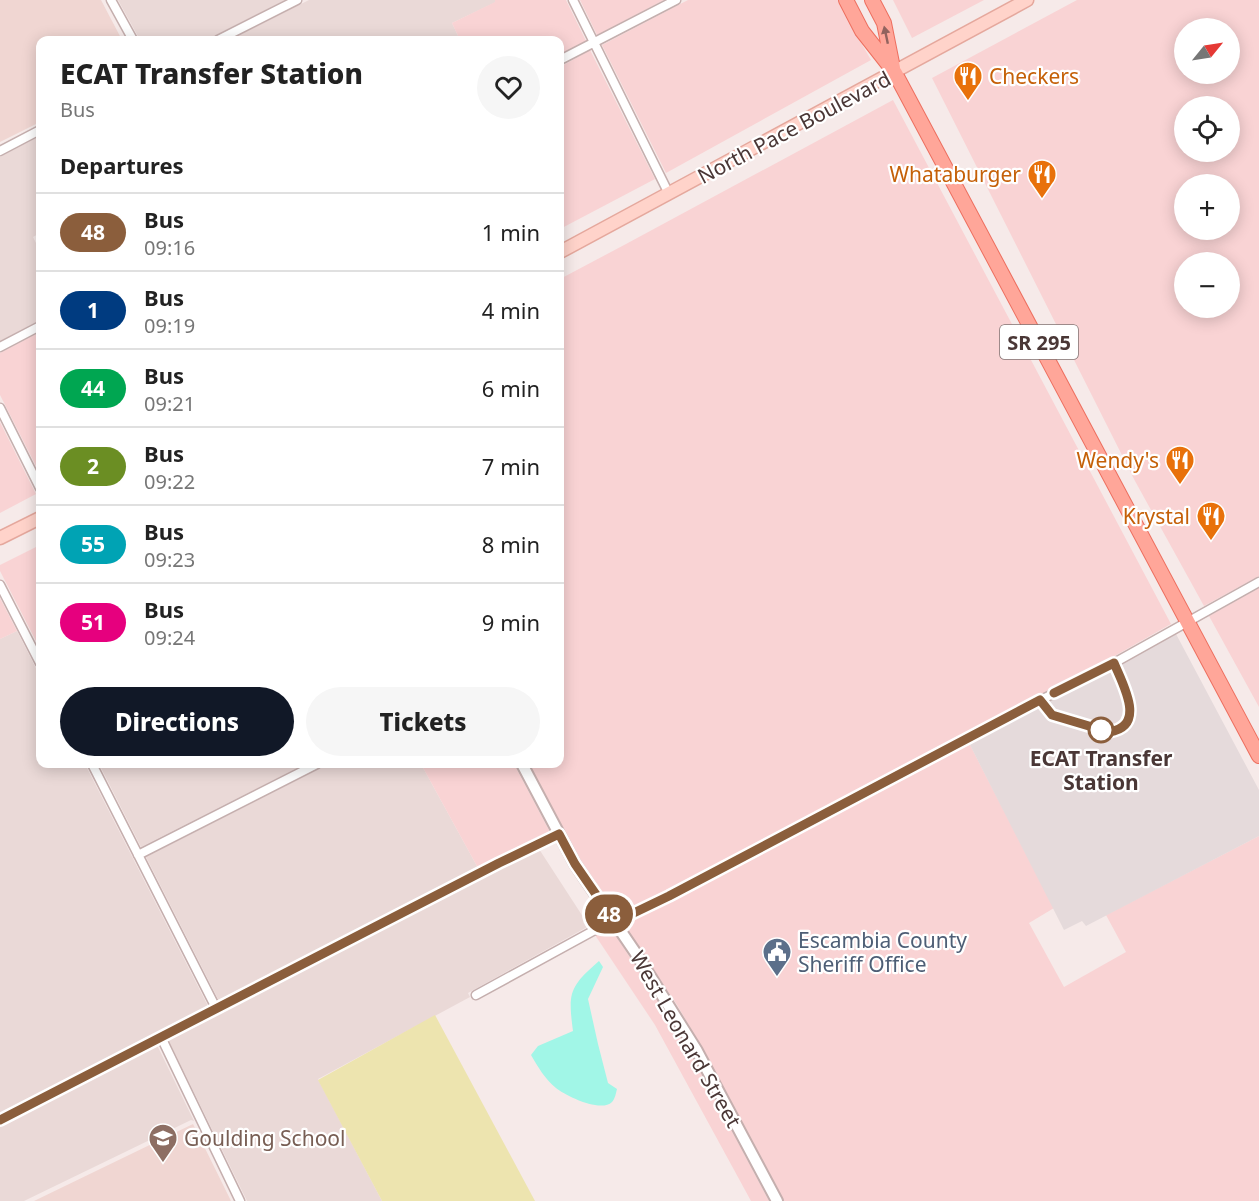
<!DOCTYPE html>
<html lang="en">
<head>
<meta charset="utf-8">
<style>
	body { margin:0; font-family:"Noto Sans",sans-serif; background:#f6f6f6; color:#222; height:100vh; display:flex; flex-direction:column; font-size:22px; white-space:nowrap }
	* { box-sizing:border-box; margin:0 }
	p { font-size:20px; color:#767676 }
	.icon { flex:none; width:33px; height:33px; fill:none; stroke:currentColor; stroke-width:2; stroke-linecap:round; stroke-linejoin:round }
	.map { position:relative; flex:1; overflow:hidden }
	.panel { position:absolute; left:36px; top:36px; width:528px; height:732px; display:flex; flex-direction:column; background:#fff; border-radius:12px; box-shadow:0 3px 15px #0003 }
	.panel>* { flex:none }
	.badge { padding:0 12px; border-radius:20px; font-size:21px; line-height:39px }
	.needle { width:39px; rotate:60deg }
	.buttons { position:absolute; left:1174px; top:18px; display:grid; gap:12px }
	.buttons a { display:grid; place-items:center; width:66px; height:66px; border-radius:50%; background:#fff; box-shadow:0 3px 15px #0003; font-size:30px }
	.map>.badge { position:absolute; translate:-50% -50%; box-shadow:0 0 0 3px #fff }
	h2 { padding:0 24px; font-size:22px; line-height:54px }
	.round { display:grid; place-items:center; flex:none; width:63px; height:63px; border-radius:32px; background:#f6f6f6 }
	.overview { display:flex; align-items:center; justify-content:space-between; height:102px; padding:0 24px }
	h1 { font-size:28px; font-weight:800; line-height:45px }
	.button { display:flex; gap:12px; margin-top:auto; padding:12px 24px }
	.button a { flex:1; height:69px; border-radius:36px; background:#111827; color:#fff; font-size:24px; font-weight:800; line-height:69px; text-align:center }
	.button a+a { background:#f6f6f6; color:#222 }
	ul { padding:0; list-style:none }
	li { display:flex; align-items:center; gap:18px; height:78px; padding:0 24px; border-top:2px solid #e0e0e0 }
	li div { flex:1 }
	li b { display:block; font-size:22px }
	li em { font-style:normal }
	li .badge { min-width:66px; font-weight:700; text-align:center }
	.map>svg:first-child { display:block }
	.residential { fill:#ead9d7 }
	.commercial { fill:#f9d3d4; fill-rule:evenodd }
	.industrial { fill:#e5dadb }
	.education { fill:#f0d6d2 }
	.green { fill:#ede4af }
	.water { fill:#a1f6e7 }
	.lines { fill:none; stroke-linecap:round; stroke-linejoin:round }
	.minor-casing { stroke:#c5afae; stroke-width:11 }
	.tertiary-casing { stroke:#c5afae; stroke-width:14 }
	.secondary-casing { stroke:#e5a89d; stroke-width:15 }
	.primary-casing { stroke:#ed6f5f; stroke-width:16 }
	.minor { stroke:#fff; stroke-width:8 }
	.tertiary { stroke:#fff; stroke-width:10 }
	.secondary { stroke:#ffd3ca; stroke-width:12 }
	.primary { stroke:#ffa699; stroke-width:14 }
	.oneway { fill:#92635e }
	.line-casing { stroke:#fff; stroke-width:14 }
	.line { stroke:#8b5e3c; stroke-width:9 }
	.stop-dot { fill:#fff; stroke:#8b5e3c; stroke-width:3 }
	.labels { text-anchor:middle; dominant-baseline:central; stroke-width:4.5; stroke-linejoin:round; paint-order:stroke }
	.shield { fill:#fff; stroke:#807372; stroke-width:1.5 }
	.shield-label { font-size:20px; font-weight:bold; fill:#4a3736 }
	.food-label { font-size:21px; fill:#c56008; stroke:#fff; text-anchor:end }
	.street-label { font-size:21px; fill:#4a3736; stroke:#fff }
	.stop-label { font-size:21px; font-weight:bold; fill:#4a3736; stroke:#fff }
	.service-label { font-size:21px; fill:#4e5e75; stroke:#fff; text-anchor:start }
	.education-label { font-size:21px; fill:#785e54; stroke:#fff; text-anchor:start }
</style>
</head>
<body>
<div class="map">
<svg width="1259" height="1201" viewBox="0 0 1259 1201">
	<rect width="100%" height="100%" fill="#f6eae9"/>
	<path class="residential" d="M118,0H285L206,40H140Z
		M309,0H495L496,2L452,23L460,40H230Z
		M40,136V233L33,237L40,251V320L0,341V157Z
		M17,631L40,676V764H85L208,1006L0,1114V639Z
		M99,764H305L141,847Z
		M329,764H421L478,868L219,1001L146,857Z
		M539,849L589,926L468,993L470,997L318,1079L382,1201H247L168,1039Z
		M157,1045L194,1121L191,1120L24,1201H0V1126Z"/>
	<path class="commercial" d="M495,0H566L586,41L560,54V40H460L452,23L495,2Z
		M580,0H664L597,35Z
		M688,0H839L856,34L871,60L666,173L602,45Z
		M893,0H984L912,38Z
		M1077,0H1259V576L1204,606L1135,481L932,78ZM1185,28H1230V74H1185ZM1185,106H1230V152H1185ZM1185,184H1230V230H1185ZM1185,262H1230V308H1185Z
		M590,50L655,179L560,229V67Z
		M893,100L1171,624L1111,658L667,891L617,915L581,861L529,764H560V279L626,244Z
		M40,332V474L0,395V353Z
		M0,422L36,494L0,513Z
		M40,545V649L0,571V565Z
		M1259,588V707L1209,616Z
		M0,598L17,631L0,639Z
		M969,743L1054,908L1029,923L1064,987L1126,952L1106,915L1259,836V1201H783L702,1048L677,1005L623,924L672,900Z
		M421,764H514L550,832L478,868Z
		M612,930L666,1012L691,1054L769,1201H751L655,1025L595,935Z"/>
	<path class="industrial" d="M1176,634L1259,790V836L1086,926L1082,921L1064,930L969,743L1111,670Z"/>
	<path class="education" d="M0,0H101L122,40H40V122L0,142Z
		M193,1124L231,1201H34Z"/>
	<path class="green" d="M435,1015L535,1201H382L318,1080Z"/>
	<path class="water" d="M599,961L603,967L588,999L598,1044L608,1083L617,1089C616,1093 615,1099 612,1102C601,1113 566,1096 556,1088C545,1079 538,1067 531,1055L538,1046L573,1031C568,993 569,987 599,961Z"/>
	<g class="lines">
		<g class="minor-casing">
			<path id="minor" d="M111,0L133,40
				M573,0L669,194
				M218,40L297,0
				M560,60L676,0
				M0,151L40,130
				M0,347L40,326
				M0,408L40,488
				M0,585L40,663
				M92,764L216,1008
				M138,855L317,764
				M476,995L593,931L614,922L669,896L1023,709L1114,663L1259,582
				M161,1037L240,1201
				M0,1120L540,842L559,834"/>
		</g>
		<g class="tertiary-casing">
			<path id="tertiary" d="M522,764L575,864L635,952L697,1051L777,1201"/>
		</g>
		<g class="secondary-casing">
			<path id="secondary" d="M560,252L1027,0
				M0,538L40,518"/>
		</g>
		<g class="primary-casing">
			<path id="primary" d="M846,0L862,31L895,73L1259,756
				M872,0L884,23L893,68"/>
		</g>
		<use href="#minor" class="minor"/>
		<use href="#tertiary" class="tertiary"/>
		<use href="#secondary" class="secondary"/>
		<use href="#primary" class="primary"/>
	</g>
	<defs><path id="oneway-solid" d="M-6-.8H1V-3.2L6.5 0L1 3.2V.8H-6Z" transform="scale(1.5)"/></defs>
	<use class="oneway" href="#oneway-solid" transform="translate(886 35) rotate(-102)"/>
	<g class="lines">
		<g class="line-casing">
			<path id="line" d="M0,1120L499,863L559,834L575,864L615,922L669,896L1040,700L1052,715L1109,732C1147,726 1123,685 1114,663L1054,693"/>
		</g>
		<use href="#line" class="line"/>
	</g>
	<defs>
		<g id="restaurant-pin" transform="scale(1.5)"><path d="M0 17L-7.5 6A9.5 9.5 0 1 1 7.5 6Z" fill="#e8710a" stroke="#fff"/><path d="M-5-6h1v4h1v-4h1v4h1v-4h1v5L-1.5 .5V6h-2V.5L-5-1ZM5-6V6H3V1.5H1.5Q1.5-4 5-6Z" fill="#fff"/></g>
		<g id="civic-pin" transform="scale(1.5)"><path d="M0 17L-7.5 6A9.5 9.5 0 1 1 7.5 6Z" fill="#5c6f8a" stroke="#fff"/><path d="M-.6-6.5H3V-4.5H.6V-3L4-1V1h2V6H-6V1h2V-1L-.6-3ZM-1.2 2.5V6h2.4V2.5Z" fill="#fff"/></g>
		<g id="school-pin" transform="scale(1.5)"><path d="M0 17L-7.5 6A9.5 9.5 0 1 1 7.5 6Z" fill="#8d6e63" stroke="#fff"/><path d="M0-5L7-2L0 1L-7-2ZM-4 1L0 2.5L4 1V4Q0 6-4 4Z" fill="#fff"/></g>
	</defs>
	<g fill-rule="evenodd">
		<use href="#restaurant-pin" x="968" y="76"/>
		<use href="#restaurant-pin" x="1042" y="174"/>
		<use href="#restaurant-pin" x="1180" y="460"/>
		<use href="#restaurant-pin" x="1211" y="516"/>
		<use href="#civic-pin" x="777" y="952"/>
		<use href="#school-pin" x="163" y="1138"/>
	</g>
	<circle class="stop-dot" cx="1101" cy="730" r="12"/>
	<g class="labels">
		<rect class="shield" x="1000" y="325" width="78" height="34" rx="4.5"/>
		<g class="shield-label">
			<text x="1039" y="342">SR 295</text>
		</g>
		<g class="food-label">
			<text x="989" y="76" text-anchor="start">Checkers</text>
			<text x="1021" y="174">Whataburger</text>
			<text x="1159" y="460">Wendy's</text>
			<text x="1190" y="516">Krystal</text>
		</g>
		<g class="street-label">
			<text transform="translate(794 127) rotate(-28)">North Pace Boulevard</text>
			<text transform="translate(686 1039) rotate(60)">West Leonard Street</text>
		</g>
		<g class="stop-label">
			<text x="1101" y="758">ECAT Transfer<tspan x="1101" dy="24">Station</tspan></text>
		</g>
		<g class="service-label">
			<text x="798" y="940">Escambia County<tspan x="798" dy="24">Sheriff Office</tspan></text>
		</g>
		<g class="education-label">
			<text x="184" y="1138">Goulding School</text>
		</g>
	</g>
</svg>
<div class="buttons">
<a><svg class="needle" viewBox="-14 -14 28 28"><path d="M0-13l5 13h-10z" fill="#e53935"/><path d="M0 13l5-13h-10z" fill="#767676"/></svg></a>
<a><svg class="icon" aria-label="locate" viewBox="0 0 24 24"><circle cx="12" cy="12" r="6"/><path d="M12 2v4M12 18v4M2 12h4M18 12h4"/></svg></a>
<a>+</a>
<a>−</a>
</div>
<b class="badge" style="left:609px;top:914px;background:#8b5e3c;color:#fff">48</b>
<section class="panel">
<div class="overview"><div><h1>ECAT Transfer Station</h1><p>Bus</p></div><a class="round"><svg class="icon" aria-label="heart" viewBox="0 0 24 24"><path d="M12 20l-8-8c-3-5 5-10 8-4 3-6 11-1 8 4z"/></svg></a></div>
<h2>Departures</h2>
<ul>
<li><span class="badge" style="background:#8b5e3c;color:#fff">48</span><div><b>Bus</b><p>09:16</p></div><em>1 min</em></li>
<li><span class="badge" style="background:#003b80;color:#fff">1</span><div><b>Bus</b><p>09:19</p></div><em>4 min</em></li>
<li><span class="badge" style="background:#00a651;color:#fff">44</span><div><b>Bus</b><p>09:21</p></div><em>6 min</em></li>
<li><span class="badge" style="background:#6b8e23;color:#fff">2</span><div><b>Bus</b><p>09:22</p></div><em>7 min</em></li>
<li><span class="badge" style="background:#00a3b4;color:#fff">55</span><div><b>Bus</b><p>09:23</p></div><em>8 min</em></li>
<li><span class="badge" style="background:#e6007e;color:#fff">51</span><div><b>Bus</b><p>09:24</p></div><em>9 min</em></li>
</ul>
<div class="button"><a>Directions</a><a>Tickets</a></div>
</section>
</div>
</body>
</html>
